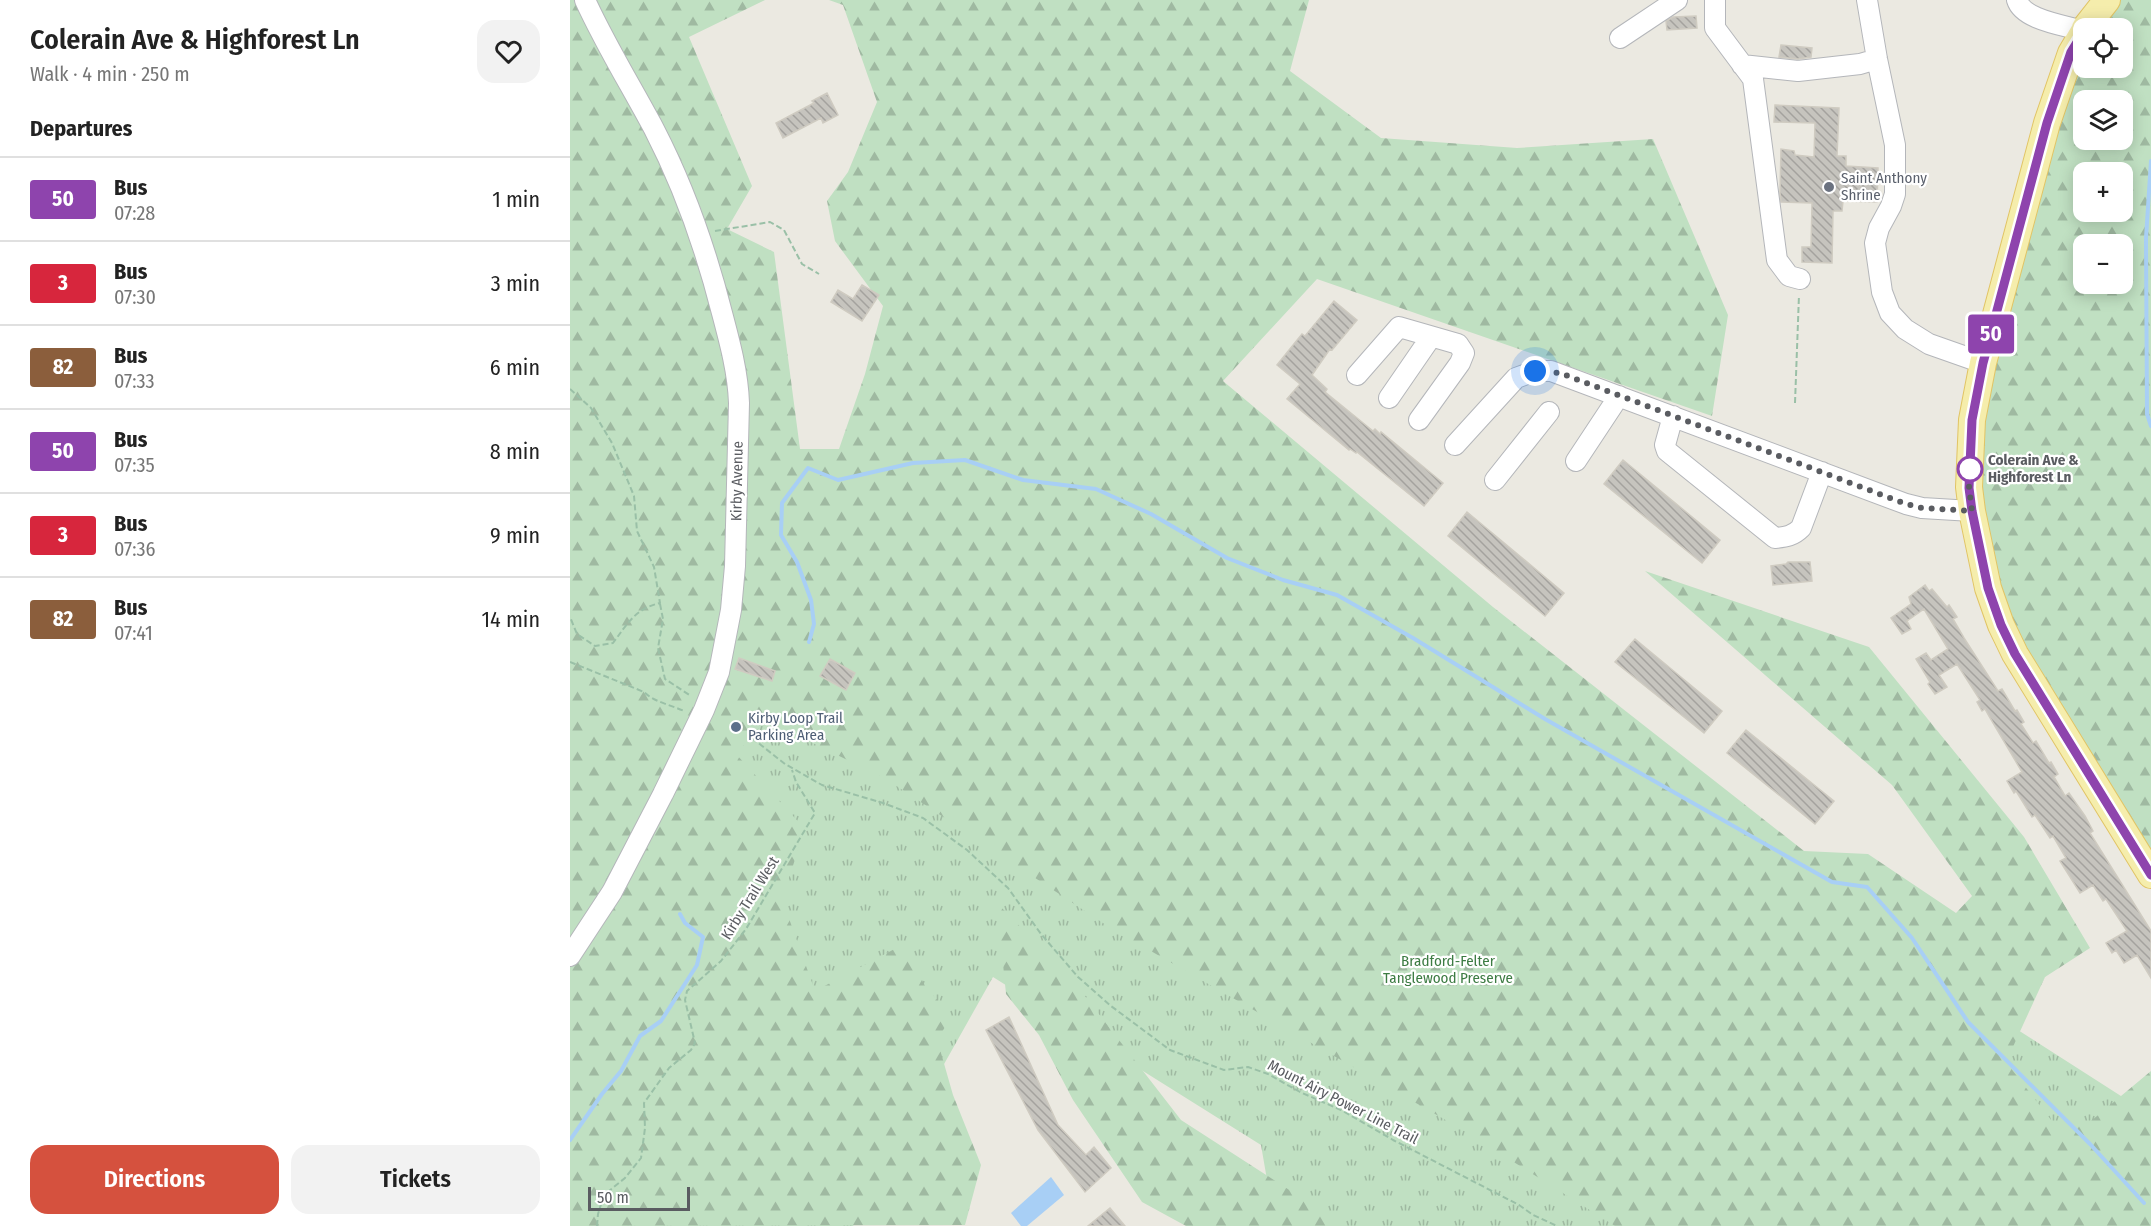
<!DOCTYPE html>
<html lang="en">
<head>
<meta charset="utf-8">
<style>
	body { margin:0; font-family:"Fira Sans Condensed",sans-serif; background:#f2f2f2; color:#222; height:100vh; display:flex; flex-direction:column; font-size:22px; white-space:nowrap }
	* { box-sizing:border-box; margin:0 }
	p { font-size:20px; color:#767676 }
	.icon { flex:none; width:33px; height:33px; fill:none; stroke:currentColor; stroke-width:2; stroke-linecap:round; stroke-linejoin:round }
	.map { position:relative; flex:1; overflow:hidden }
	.details { display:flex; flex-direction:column; background:#fff; width:570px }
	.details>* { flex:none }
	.badge { padding:0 12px; border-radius:4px; font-size:21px; line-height:39px }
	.buttons { position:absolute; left:1503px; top:18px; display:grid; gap:12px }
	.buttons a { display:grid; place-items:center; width:60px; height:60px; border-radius:12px; background:#fff; box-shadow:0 3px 15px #0003; font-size:30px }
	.scale { position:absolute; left:18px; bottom:15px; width:102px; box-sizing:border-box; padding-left:6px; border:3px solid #5a5c61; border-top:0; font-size:16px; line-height:21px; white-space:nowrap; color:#5a5c61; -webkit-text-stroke:4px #fff; paint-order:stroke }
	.you { position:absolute; width:30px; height:30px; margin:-15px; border:4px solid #fff; border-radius:50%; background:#1a73e8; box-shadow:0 0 0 9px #1a73e833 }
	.map>.badge { position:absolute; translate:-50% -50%; box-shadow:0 0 0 3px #fff }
	h2 { padding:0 30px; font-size:22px; line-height:54px }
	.round { display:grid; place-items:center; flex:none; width:63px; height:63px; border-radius:18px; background:#f2f2f2 }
	.head { display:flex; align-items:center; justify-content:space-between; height:102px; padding:0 30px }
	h1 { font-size:28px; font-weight:600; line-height:45px }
	.action { display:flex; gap:12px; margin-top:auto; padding:12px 30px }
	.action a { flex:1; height:69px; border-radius:18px; background:#d5513e; color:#fff; font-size:24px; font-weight:600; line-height:69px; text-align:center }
	.action a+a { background:#f2f2f2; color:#222 }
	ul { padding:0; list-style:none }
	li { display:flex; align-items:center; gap:18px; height:84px; padding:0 30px; border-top:2px solid #e0e0e0 }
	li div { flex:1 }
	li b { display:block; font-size:22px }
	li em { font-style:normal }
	li .badge { min-width:66px; font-weight:700; text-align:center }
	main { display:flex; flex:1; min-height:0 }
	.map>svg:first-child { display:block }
	.grass { fill:url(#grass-tufts) }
	.forest { fill:url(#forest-firs); fill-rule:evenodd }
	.water { fill:#a8cff5 }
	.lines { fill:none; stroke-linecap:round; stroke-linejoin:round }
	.stream { stroke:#a8cff5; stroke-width:4 }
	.building { fill:url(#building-back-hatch); stroke:#cfcbc1; stroke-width:1.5 }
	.minor-casing { stroke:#b4b6ba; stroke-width:22 }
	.major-casing { stroke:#e1c465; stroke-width:28 }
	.path { stroke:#9ac0a7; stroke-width:2; stroke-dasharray:6 3; stroke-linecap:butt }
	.minor { stroke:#fff; stroke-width:20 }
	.major { stroke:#f5edac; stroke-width:26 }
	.line-casing { stroke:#fff; stroke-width:14 }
	.line { stroke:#8e44ad; stroke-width:9 }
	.walk { stroke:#5a5c61; stroke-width:6; stroke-dasharray:0 10.8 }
	.worship-dot { fill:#6b7280; stroke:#fff; stroke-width:2 }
	.stop-dot { fill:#fff; stroke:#8e44ad; stroke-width:3 }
	.service-dot { fill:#5c6f8a; stroke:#fff; stroke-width:2 }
	.labels { text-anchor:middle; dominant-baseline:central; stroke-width:4.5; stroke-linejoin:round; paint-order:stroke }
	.worship-label { font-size:15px; fill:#5b616d; stroke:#fff; text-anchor:start }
	.stop-label { font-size:15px; font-weight:bold; fill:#5a5c61; stroke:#fff; text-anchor:start }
	.street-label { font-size:15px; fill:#5a5c61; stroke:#fff }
	.service-label { font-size:15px; fill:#4e5e75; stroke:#fff; text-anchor:start }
	.park-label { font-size:15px; fill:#3d7c43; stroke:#fff }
</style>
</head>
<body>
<main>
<section class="details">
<div class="head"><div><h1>Colerain Ave &amp; Highforest Ln</h1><p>Walk · 4 min · 250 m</p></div><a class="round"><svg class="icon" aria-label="heart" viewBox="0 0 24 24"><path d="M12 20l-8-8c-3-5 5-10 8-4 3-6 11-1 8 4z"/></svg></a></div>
<h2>Departures</h2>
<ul>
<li><span class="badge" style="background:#8e44ad;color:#fff">50</span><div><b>Bus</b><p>07:28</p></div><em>1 min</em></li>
<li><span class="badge" style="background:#d7263d;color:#fff">3</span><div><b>Bus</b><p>07:30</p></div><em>3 min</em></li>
<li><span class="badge" style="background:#8b5e3c;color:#fff">82</span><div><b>Bus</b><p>07:33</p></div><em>6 min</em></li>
<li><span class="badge" style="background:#8e44ad;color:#fff">50</span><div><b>Bus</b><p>07:35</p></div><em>8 min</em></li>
<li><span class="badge" style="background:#d7263d;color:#fff">3</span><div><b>Bus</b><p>07:36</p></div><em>9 min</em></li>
<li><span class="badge" style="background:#8b5e3c;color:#fff">82</span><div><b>Bus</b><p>07:41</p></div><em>14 min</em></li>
</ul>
<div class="action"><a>Directions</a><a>Tickets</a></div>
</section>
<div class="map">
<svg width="1581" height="1226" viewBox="0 0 1581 1226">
	<defs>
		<pattern id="grass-tufts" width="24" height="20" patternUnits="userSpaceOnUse" patternTransform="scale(1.5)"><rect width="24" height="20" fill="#c0e0c2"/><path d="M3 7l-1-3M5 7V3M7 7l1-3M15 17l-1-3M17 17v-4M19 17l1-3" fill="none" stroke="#9fb9a1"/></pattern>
		<pattern id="forest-firs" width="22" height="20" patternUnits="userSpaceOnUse" patternTransform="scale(1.5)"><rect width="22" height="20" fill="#c0e0c2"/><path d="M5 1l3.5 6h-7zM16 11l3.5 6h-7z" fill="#9fb9a1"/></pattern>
		<pattern id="building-back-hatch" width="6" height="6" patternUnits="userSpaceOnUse" patternTransform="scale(1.5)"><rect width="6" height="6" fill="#c6c4be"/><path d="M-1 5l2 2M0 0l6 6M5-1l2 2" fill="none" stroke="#a4a29e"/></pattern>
	</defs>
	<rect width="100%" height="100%" fill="#ebe9e1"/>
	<path class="grass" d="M568,467L1565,1105L1581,1226H705L691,1145L423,977L283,1226H0L151,735Z"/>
	<path class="forest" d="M0,0H195L119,37L182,186L157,229L204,252L230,449H269L295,374L313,306L265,241L257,201L278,172L307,102L273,5L259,0H739L720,71L811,138L947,148L1083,139L1158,315L1142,416L747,279L653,381L923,607L1234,851L1298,854L1386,913L1402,896L1322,785L1075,571L1299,647L1454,837L1520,948L1475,977L1436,1062L1485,1125L1521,1121L1581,1071V1226H1045L893,1130L539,927L316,779L196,720L166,754L235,829L212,899L245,991L334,944L355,986L382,1017L367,1039L383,1095L411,1165L395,1225L0,1226Z
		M1537,0H1581V875L1431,625L1402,420L1513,31L1514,68H1552V28H1515ZM1514,100H1552V140H1514ZM1514,172H1552V212H1514ZM1514,244H1552V284H1514Z
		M427,903L504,982L611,1120L775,1226H616L572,1202L503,1100L469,1035L436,994Z"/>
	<path class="water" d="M481,1177L494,1195L457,1226H451L441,1213Z"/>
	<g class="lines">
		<path class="stream" d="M1581,161L1576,238L1577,414L1581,426
			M239,642L244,624L241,600L227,562L211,535L212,503L238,468L268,480L343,463L395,460L453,480L526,489L581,514L657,558L713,580L767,595L843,638L975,719L1262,882L1297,887L1342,938L1398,1022L1520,1144L1574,1203
			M0,1140L32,1094L51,1071L70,1036L91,1021L127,965L133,937L115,923L110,914"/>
	</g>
	<path class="building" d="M1126,16L1127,28L1097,30L1096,21L1103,17Z
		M1211,45L1242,48L1241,57L1228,59L1209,57Z
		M257,93L268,115L253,123L251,118L213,138L206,123L244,103L242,101Z
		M1205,105L1269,108L1267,156H1276V166L1308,168L1307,202L1273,201L1272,211H1263L1262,263L1232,262V247H1241L1242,203L1211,202L1210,193L1211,149L1224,151L1225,155L1244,157L1245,123L1204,122Z
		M292,285L309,295L292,321L261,302L268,290L283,299Z
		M764,301L787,320L762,350L760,349L742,375L757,389L755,392L803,431L805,429L810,434L811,432L873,483L854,506L787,452L786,453L780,449L779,450L717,399L730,384L707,365L732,334L735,336Z
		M1053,460L1150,540L1132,563L1034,484Z
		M897,512L994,593L975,616L878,536Z
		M1218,562H1240L1242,581L1203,585L1201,566L1216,564Z
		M1355,585L1359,591L1362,589L1377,607L1379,605L1387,617L1383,619L1394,638L1428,691L1432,689L1445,711L1447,710L1454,722L1451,724L1463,743L1466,741L1479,763L1481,762L1488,774L1484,777L1495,796L1499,793L1515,816L1523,831L1520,833L1581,931V978L1567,955L1554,963L1546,950L1542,953L1536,943L1557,931L1536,899L1533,901L1523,885L1510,893L1490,861L1496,858L1483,836L1480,838L1465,815L1462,817L1446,791L1444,793L1437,781L1452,772L1419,716L1415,709L1412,711L1407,702L1410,700L1387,664L1369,675L1377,687L1365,694L1358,684L1360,682L1346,659L1356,653L1361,660L1378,649L1354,609L1337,621L1341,629L1332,634L1321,618L1341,604L1339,597Z
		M1065,639L1152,711L1134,733L1045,662Z
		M169,658L205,671L202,681L165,669Z
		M260,659L285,673L276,690L250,676Z
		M1176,730L1264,801L1245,824L1157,753Z
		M439,1017L488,1125L516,1155L524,1147L541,1168L515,1192L468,1130L416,1030Z
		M540,1208L555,1226H518Z"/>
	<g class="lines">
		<g class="minor-casing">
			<path id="minor" d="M1145,0V28L1183,79L1207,260L1219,276L1230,279
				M1297,0L1307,59L1325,145V194L1321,206L1309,228L1305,243L1312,292L1320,313L1335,329L1359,344L1413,363
				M1447,0C1453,20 1494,25 1513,31
				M1050,38L1107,0
				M1172,65L1228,71L1290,64L1307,59
				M787,375L829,327L888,344L894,353L890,363L849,420
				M819,398L861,337
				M1103,416L1095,445L1097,451L1205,538C1216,537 1223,536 1231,528L1252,472
				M885,445L946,378L965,371H981L1336,504L1352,508L1402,511
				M1006,461L1049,396
				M925,480L979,412
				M0,956L42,892L93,794L134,710L149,672L161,610L165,566L169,403C168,373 160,343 152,313C136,250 114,187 84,129C61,86 35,44 15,0"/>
		</g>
		<g class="major-casing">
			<path id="major" d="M1515,28L1537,0
				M1514,31L1501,53L1477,123L1413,363L1402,420L1399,487L1402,511L1418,588L1431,625L1445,654L1581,875"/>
		</g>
		<path class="path" d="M145,231L200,222L214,230L232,264L249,274
			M0,389L21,408L42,443L64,496L67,531L84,567L90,603C65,609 58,623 43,643L25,646L7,634L0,617
			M1225,403L1229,295
			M90,604L93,619L88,648L95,679L121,696
			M0,662L74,692C84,702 101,705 114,711
			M182,738L215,764L252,785L313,803L353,818L397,850L438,888L471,934L508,977L541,1006L600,1050L654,1070L678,1067L698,1074L730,1092L771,1110L823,1140L949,1205L963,1215L987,1226
			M27,1226L28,1214L34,1195L55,1178L71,1158L75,1128L74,1103L99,1068L121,1050L125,1043L115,1000L117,991L151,961L176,929L245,813L226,782L222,770"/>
		<use href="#minor" class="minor"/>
		<use href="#major" class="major"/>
	</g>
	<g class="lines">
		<g class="line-casing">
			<path id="line" d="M1514,31L1501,52L1477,123L1413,363L1402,420L1399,488L1402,511L1418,588L1431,625L1445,654L1581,875"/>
		</g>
		<use href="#line" class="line"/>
		<path class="walk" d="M965,371L990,373L1336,504L1352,508L1402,511L1399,488L1400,469"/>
	</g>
	<circle class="worship-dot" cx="1259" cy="187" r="6"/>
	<circle class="stop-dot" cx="1400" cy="469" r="12"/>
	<circle class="service-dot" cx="166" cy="727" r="6"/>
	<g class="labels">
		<g class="worship-label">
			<text x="1271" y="178">Saint Anthony<tspan x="1271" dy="17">Shrine</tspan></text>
		</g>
		<g class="stop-label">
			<text x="1418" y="460">Colerain Ave &amp;<tspan x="1418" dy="17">Highforest Ln</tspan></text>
		</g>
		<g class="street-label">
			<text transform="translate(167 481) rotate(-89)">Kirby Avenue</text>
			<text transform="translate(180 898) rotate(-58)">Kirby Trail West</text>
			<text transform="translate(773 1102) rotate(27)">Mount Airy Power Line Trail</text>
		</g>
		<g class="service-label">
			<text x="178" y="718">Kirby Loop Trail<tspan x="178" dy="17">Parking Area</tspan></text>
		</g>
		<g class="park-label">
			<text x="878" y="961">Bradford-Felter<tspan x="878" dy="17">Tanglewood Preserve</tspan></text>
		</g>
	</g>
</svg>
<div class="buttons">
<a><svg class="icon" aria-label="locate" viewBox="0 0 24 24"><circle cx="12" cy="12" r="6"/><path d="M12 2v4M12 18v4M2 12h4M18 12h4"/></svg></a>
<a><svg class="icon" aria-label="layers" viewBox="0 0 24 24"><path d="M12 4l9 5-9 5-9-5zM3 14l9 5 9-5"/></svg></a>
<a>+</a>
<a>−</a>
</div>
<div class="scale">50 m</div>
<div class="you" style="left:965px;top:371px"></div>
<b class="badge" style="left:1421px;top:334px;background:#8e44ad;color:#fff">50</b>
</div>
</main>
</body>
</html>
